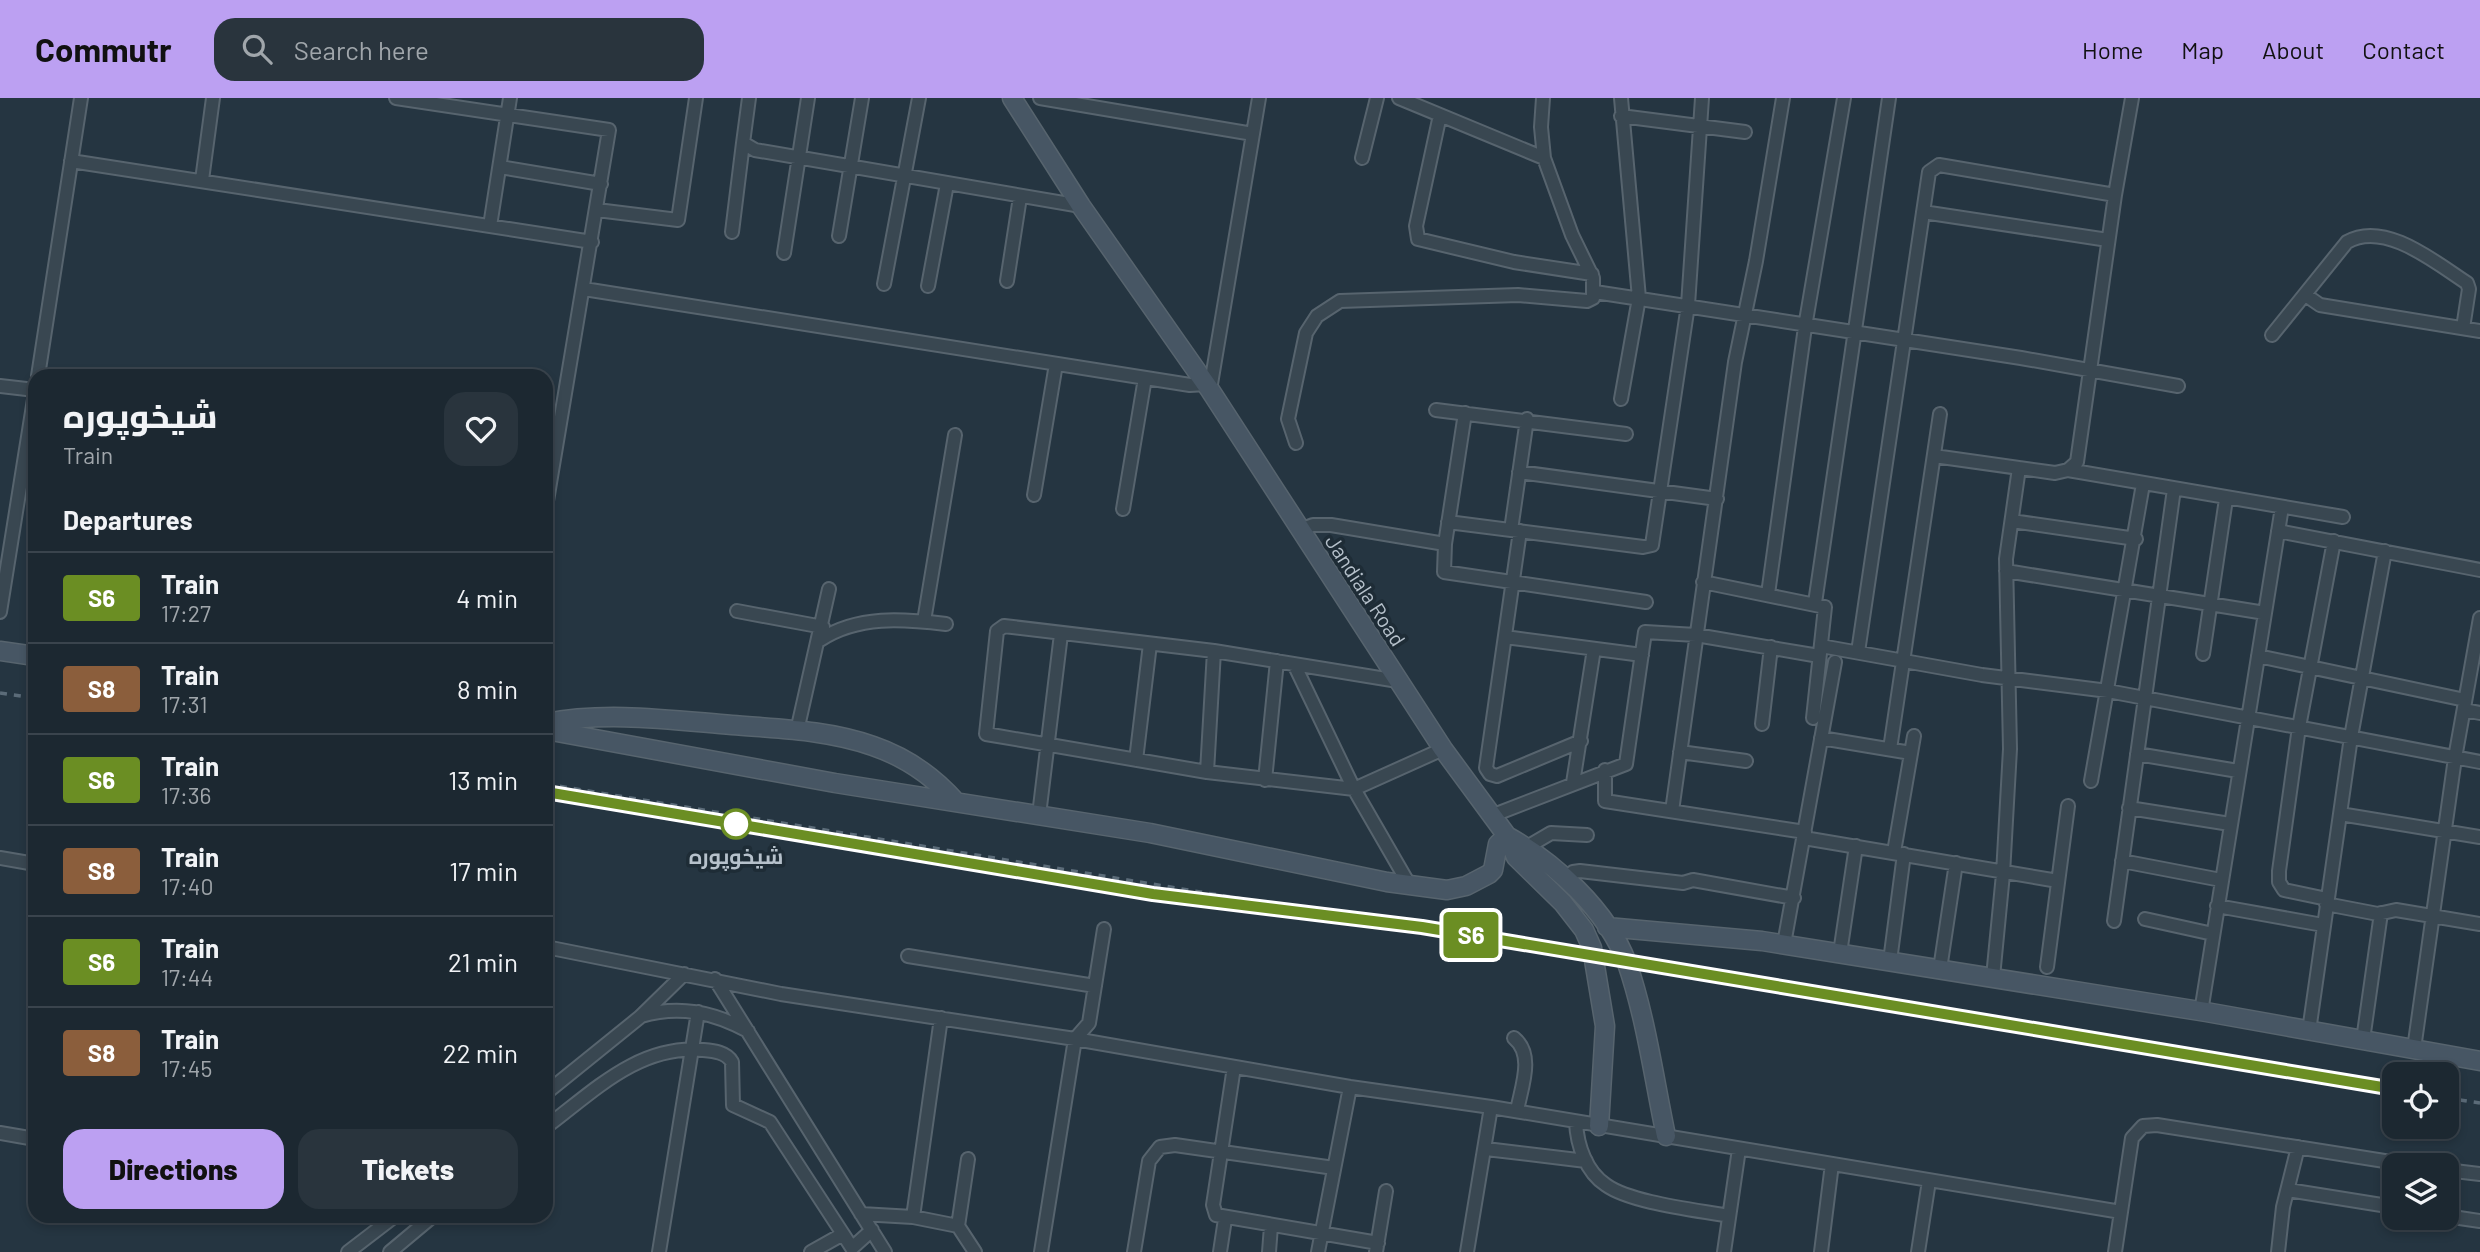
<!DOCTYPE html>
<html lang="en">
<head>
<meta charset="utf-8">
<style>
	body { margin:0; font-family:Barlow,Cairo,sans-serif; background:#29343d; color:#f1f3f6; height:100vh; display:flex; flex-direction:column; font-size:26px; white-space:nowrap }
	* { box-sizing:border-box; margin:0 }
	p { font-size:23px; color:#a0a6ab }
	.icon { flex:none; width:38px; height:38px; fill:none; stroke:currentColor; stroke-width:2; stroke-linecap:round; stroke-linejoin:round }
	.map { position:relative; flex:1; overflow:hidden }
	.drawer { position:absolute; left:28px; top:271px; width:525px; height:854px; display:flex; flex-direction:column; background:#1c2831; border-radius:21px; box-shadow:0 4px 10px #0003,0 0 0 2px #3a444d }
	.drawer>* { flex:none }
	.badge { padding:0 14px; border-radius:5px; font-size:24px; line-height:46px }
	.tools { position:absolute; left:2382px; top:964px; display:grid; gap:14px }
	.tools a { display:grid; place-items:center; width:77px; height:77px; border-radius:14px; background:#1c2831; box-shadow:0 4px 10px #0003,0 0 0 2px #3a444d; font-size:35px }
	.map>.badge { position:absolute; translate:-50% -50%; box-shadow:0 0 0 4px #fff }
	h2 { padding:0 35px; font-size:26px; line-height:63px }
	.round { display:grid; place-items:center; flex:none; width:74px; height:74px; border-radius:21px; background:#29343d }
	.headline { display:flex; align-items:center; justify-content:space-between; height:119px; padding:0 35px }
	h1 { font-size:33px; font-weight:800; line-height:52px }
	.cta { display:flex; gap:14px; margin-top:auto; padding:14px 35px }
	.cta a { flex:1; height:80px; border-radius:21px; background:#bca0f2; color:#111; font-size:28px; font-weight:800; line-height:80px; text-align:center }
	.cta a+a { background:#29343d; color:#f1f3f6 }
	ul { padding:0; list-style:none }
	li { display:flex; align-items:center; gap:21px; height:91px; padding:0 35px; border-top:2px solid #3a444d }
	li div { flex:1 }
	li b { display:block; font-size:26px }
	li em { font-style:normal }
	li .badge { min-width:77px; font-weight:700; text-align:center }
	header { display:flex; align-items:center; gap:42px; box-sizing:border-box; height:98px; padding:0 35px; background:#bca0f2; color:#111 }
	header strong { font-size:33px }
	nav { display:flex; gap:38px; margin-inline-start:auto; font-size:24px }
	.search { width:490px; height:63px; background:#29343d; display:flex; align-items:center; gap:18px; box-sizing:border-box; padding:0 24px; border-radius:21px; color:#a0a6ab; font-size:26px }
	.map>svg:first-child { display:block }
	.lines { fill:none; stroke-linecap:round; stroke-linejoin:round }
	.street-casing { stroke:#57646e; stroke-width:16 }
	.secondary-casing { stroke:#57646e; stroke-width:21 }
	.street { stroke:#394751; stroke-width:12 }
	.secondary { stroke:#475664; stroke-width:18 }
	.rail { stroke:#5b6b78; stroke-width:3.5; stroke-dasharray:7 7; stroke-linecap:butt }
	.line-casing { stroke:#fff; stroke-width:16 }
	.line { stroke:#6b8e23; stroke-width:10 }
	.stop-dot { fill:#fff; stroke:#6b8e23; stroke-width:3.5 }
	.labels { text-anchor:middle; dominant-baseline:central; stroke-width:7; stroke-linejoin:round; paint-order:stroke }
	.street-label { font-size:21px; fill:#b6c1cb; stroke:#1e2c36 }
	.stop-label { font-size:21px; font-weight:bold; fill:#b6c1cb; stroke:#1e2c36 }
</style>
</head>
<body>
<header>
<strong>Commutr</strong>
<div class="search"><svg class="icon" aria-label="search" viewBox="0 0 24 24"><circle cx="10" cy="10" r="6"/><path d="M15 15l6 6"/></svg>Search here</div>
<nav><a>Home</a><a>Map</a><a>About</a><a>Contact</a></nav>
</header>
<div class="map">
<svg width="2480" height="1154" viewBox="0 0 2480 1154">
	<rect width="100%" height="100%" fill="#253541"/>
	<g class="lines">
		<g class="street-casing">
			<path id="street" d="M396,0L609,32L546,409
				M749,0L743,45L755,52L1081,108
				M1040,0L1253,36
				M1399,0L1544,60
				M1440,17L1416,128L1418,141L1514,164L1592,176
				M1621,18L1745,34
				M1362,60L1377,0
				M71,63L592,144
				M500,69L601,86
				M202,82L213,0
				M597,112L678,122L696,0
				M1923,114L2108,142
				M490,128L510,0
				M732,134L743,45
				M839,138L862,0
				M784,155L808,0
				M1007,183L1020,99
				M884,186L919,0
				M928,188L947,86
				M584,191L1190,287L1206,286
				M1595,194L2021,260L2178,288
				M2307,198L2320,207L2480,233
				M2272,237L2347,144C2385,122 2436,165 2467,185L2469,191L2463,230
				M38,278L81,0
				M0,288L35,292
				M1210,292L1259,0
				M1621,301L1639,200L1621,0
				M1436,312L1626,336
				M1465,315L1445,446L1444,474L1646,504
				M1296,345L1288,321L1306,235L1317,218L1340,203L1518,197L1587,203L1593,200V180L1572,137L1544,60L1541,29L1543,0
				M1934,358L2055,375L2068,372L2077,364L2115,97L2132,0
				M2068,372L2343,419
				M1519,374L1717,401
				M1034,397L1056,266
				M1123,411L1145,280
				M2012,423L2136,441
				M1448,424L1643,449L1652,447L1688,207L1702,0
				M1300,432L1313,427H1331L1445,446
				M1511,432L1527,321
				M1520,433L1486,670L1490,676L1497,678L1581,643
				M2278,433L2480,472
				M2006,473L2265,515
				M1703,484L1825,509L1813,620
				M1768,496L1805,229L1844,0
				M1815,505L1889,0
				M737,513L823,529
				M0,514L35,295
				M924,523L955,337
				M1505,539L1642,557
				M820,542C858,517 903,521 946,526
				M1821,548L1982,577L2108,593L2480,664
				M1858,554L1929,74L1939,67L2115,97
				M2203,556L2226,401
				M2258,558L2465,602
				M1294,566L1354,691L1410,788
				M1398,583L1214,553L1004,528L997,533L986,636L1207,674L1354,691L1443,651
				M2464,612L2480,615
				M1762,626L1771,549
				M797,633L829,491
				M1821,640L1911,655
				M1890,651L1940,316
				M1680,654L1746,663
				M2137,656L2238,673
				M1136,662L1150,546
				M1605,672V703L1805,734
				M1207,674L1214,553
				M1265,682L1277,563
				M2091,683L2143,386
				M1573,685L1594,551
				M2129,710L2230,726
				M1672,713L1735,264L1756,163L1783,0
				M2340,716L2480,739
				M1039,717L1061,536
				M1491,718L1626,666L1645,534L1696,537L1819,558
				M1804,740L2058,783
				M1527,749L1551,735L1587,737
				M1894,754L1914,638
				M0,760L35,766
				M2122,763L2221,782
				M1565,782L1573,774L1580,773L1683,785L1693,782L1794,800
				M2327,801L2284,792L2279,784V773L2299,629L2334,443
				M2326,806L2378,816L2396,812L2480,826
				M2217,808L2323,827
				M2145,821L2213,836
				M2114,823L2174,391
				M1784,846L1835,564
				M546,849L781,896L1075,941L1350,989L1491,1009L2121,1114
				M1840,855L1856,748
				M908,858L1095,888
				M1890,863L1904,756
				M2047,869L2068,708
				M1940,871L1956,765
				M1993,879L2003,776L2010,651L2006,461L2019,370
				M715,881L885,1154
				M2201,914L2282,409
				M641,918C679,907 713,914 748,933
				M2309,933L2351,639L2385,453
				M1514,940C1535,957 1521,990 1517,1013
				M2363,942L2381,815
				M2414,951L2455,660L2480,520
				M1234,969L1213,1107L1216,1117L1378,1145
				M546,995L640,919L684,876
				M1576,1024C1577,1047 1586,1074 1606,1087C1631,1105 1697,1112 1729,1118
				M546,1029C593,994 639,946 703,952C714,953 726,954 732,964L733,1007L770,1024L843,1136
				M0,1035L35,1041
				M1486,1051L1586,1063
				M2446,1072L2480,1076
				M2288,1092L2394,1109
				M861,1116L913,1119L958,1128L975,1154
				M2446,1118L2480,1123
				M913,1119L941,920
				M958,1128L968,1061
				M348,1154L395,1118
				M390,1154L433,1118
				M659,1154L698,914
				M811,1154L843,1136L852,1150L872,1132
				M1041,1154L1075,941L1089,925L1104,831
				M1134,1154L1149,1063L1160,1049L1175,1047L1334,1070
				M1220,1154L1225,1121
				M1269,1154L1271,1128
				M1318,1154L1350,989
				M1376,1154L1386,1093
				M1467,1154L1491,1009
				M1724,1154L1739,1051
				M1821,1154L1832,1066
				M1918,1154L1929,1083
				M2115,1154L2132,1040L2143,1028L2157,1027L2416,1068
				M2278,1154L2283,1109L2298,1049"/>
		</g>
		<g class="secondary-casing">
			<path id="secondary" d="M1012,0L1081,108L1210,292L1443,651L1507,738L1516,759L1563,805L1584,832L1592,850L1605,928L1599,1028
				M0,553L35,558
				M546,625C606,613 671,622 732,627C780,631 828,632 873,648C905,659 934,679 956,704
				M546,632L835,685L1150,735L1387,784L1447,792L1466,788L1489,776L1493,772L1498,746L1507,738
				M1507,738C1555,765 1607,812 1627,865C1646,920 1654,981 1666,1038
				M1607,829L1762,843L2206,914L2480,963"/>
		</g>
		<use href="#street" class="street"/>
		<use href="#secondary" class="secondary"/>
		<path class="rail" d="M0,595L35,600
			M546,686L2394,991
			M1123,790L1181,799
			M2446,1000L2480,1005"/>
	</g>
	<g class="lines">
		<g class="line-casing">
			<path id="line" d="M546,694L1153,796L1422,829L2394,991"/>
		</g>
		<use href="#line" class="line"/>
	</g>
	<circle class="stop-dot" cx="736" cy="726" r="14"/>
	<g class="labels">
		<g class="street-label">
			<text transform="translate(1366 492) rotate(57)">Jandiala Road</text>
		</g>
		<g class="stop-label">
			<text x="736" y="757">شیخوپورہ</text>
		</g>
	</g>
</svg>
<div class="tools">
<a><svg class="icon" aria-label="locate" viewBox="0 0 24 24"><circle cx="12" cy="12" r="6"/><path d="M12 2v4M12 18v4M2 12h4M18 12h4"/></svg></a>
<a><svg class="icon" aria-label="layers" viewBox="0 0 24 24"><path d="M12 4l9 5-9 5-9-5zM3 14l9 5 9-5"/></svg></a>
</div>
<b class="badge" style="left:1471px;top:837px;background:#6b8e23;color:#fff">S6</b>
<section class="drawer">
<div class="headline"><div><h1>شیخوپورہ</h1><p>Train</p></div><a class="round"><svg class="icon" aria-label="heart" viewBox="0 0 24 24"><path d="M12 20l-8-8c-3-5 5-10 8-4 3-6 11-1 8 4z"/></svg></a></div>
<h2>Departures</h2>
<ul>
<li><span class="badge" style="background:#6b8e23;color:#fff">S6</span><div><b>Train</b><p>17:27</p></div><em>4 min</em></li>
<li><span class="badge" style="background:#8b5e3c;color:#fff">S8</span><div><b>Train</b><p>17:31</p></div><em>8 min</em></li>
<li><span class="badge" style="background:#6b8e23;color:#fff">S6</span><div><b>Train</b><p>17:36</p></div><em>13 min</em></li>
<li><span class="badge" style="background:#8b5e3c;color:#fff">S8</span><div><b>Train</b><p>17:40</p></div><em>17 min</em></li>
<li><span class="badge" style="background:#6b8e23;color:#fff">S6</span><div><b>Train</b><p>17:44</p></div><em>21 min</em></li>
<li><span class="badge" style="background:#8b5e3c;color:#fff">S8</span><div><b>Train</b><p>17:45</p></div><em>22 min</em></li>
</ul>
<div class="cta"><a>Directions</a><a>Tickets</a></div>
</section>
</div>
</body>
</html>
